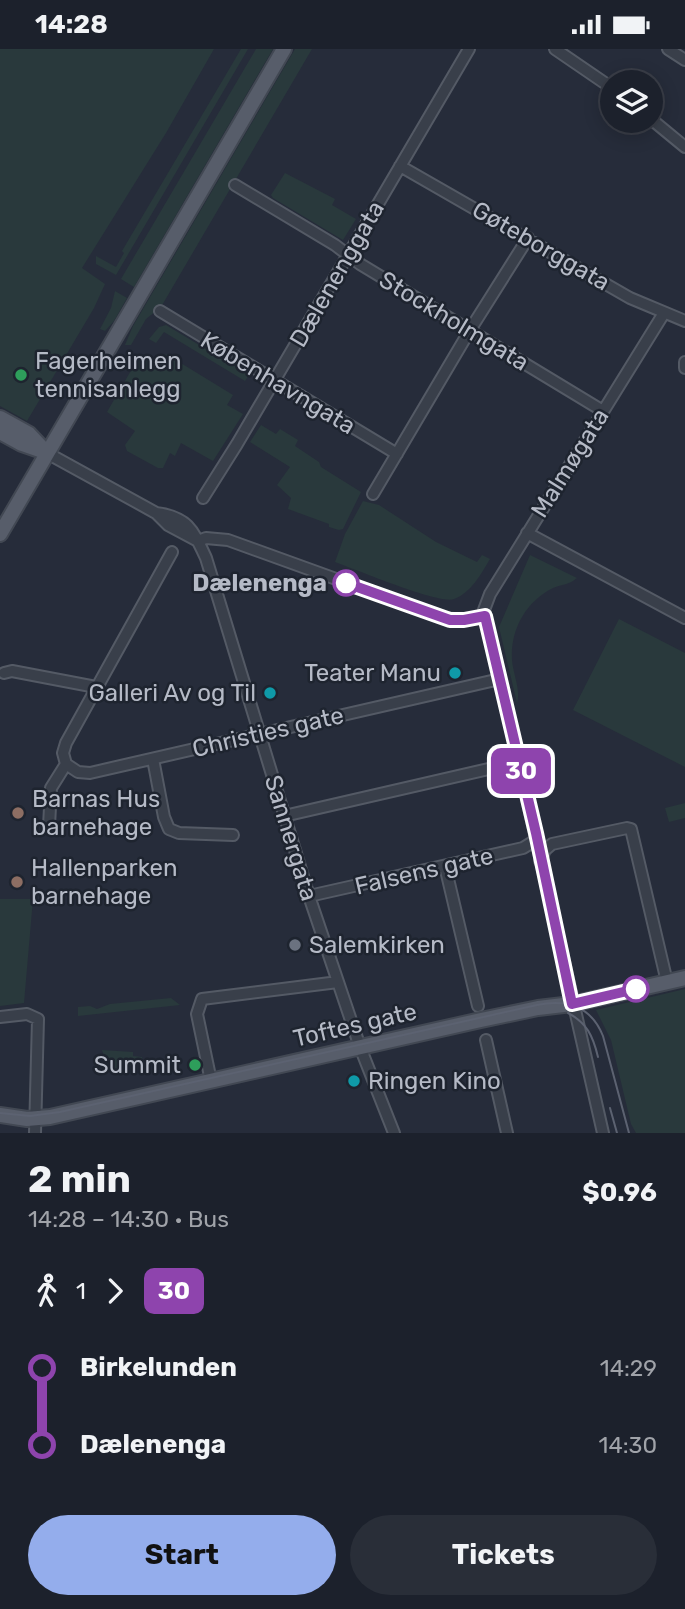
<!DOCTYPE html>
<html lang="en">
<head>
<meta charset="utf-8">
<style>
	body { margin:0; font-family:Rubik,sans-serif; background:#292e38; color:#f1f3f6; height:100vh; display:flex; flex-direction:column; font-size:26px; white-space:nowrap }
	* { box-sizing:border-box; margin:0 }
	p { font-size:23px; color:#a0a3a9 }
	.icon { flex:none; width:38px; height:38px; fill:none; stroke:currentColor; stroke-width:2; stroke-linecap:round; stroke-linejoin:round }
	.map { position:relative; height:1084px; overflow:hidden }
	.panel { display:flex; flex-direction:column; background:#1c212c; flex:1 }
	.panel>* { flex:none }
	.badge { padding:0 14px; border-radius:10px; font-size:24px; line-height:46px }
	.fabs { position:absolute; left:600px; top:21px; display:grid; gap:14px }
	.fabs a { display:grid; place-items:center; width:63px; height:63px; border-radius:50%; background:#1c212c; box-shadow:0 4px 18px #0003,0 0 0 2px #3a3e48; font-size:35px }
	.map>.badge { position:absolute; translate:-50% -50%; box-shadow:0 0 0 4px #fff }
	.legs { display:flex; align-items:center; gap:10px; height:77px; padding:0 28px; font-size:23px }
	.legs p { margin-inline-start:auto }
	.overview { display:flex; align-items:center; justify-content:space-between; height:119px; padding:0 28px }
	h1 { font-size:38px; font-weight:700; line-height:52px }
	.primary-button { display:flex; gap:14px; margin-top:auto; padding:14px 28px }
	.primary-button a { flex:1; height:80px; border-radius:42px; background:#94adec; color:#111; font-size:28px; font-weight:700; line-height:80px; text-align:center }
	.primary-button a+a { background:#292e38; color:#f1f3f6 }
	ul { padding:0 28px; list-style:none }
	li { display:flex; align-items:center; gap:24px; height:77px; font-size:26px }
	li i { display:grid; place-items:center; width:10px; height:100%; margin:0 9px; background:currentColor }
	li i::after { content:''; width:18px; height:18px; margin:-9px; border:5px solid; border-radius:50%; background:#1c212c }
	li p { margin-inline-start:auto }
	li:first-child i { background:linear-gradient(#0000 50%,currentColor 0) }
	li:last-child i { background:linear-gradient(currentColor 50%,#0000 0) }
	.status { display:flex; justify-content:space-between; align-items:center; height:49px; padding:0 35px; background:#1c212c; direction:ltr }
	.status svg { height:19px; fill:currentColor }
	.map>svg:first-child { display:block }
	.green { fill:#29393c }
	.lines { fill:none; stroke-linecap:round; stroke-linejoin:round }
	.minor-casing { stroke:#545a65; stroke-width:14 }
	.major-casing { stroke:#424853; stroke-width:18 }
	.minor { stroke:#393f4a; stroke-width:10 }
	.major { stroke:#575d6a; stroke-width:14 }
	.tram { stroke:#5c6271; stroke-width:2 }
	.line-1-casing { stroke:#fff; stroke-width:16 }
	.line-1 { stroke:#8e44ad; stroke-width:10 }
	.leisure-dot { fill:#2e9e5b; stroke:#1e242f; stroke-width:2.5 }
	.stop-1-dot { fill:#fff; stroke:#8e44ad; stroke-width:3.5 }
	.culture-dot { fill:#0f9aa8; stroke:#1e242f; stroke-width:2.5 }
	.education-dot { fill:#8d6e63; stroke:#1e242f; stroke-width:2.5 }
	.worship-dot { fill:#6b7280; stroke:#1e242f; stroke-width:2.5 }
	.labels { text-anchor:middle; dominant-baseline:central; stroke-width:5; stroke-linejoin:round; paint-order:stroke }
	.street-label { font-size:24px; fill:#b5bac6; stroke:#1e242f }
	.poi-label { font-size:24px; fill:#b5bac6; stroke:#1e242f; text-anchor:start }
	.stop-label { font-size:24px; font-weight:bold; fill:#b5bac6; stroke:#1e242f; text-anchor:end }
</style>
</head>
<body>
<div class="status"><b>14:28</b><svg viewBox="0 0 49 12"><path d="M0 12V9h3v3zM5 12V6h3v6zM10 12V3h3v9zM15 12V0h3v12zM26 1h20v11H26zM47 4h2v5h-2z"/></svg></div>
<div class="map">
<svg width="685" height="1084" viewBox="0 0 685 1084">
	<rect width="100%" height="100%" fill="#262c3a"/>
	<path class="green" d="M0,0H214L166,84L82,219L105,235L94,259L27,372L0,357Z
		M241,0H248L116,226L96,215V207L116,218L124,204L122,202Z
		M256,0H273L134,238L121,230Z
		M295,0H312L161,258L146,270L131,296H125L133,277Z
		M285,124L335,150L332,156L356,170L343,191L273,149L271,146Z
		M115,242L127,249L114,272L105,282L100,280L111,259Z
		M166,276L249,326L245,332L164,283L156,294L149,290L159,278Z
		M166,305L233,346L227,356L243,365L213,412L181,394L175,407L170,404L163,419H158L127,402L125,396L135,382L107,363L140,306L159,317Z
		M261,376L276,385L280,380L298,391L295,397L319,413L321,418L361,443L343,480L339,481L329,478V475L288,460L291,449L277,436L290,418L250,393Z
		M363,452L379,456L436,493L477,513L482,506L490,510C481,525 471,544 454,550C440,556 355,520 335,513L345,485Z
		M530,506L577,529C569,536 562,535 553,539C525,553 510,582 512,611C513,625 521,641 517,654L499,578Z
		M619,570L685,604V718L573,661Z
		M685,754V769L669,773L665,759Z
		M0,850H33L24,954L0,957Z
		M685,940V1084H636L631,1075L611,991L596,961Z
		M171,949L180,956L78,967V958L90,957L97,960L110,955Z
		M102,1001L133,1003V1007L142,1008L143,1014L109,1022Z"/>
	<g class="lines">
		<g class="minor-casing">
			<path id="minor" d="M555,0L612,39
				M668,0L685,11
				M651,70L685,98
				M400,117L630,249L685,272
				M235,136L335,196L360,215L603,362
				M160,262L397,405
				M685,313V319
				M47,404L156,464L168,476L198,492L206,489L228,491L444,569L464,571L485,567
				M373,445L470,281L528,189
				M203,449L237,395L469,0
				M156,464C188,468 193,481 206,509L309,847L360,998L394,1084
				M527,484L685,569
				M4,624L12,622L96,638
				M153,710L164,768L169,780L179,784L233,786
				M66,715L78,723L90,724L500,630
				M66,715L63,704L66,694L172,503
				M284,767L519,713
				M49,777L51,739L66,715
				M540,812L545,801L552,795L627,779L631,780L667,933
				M445,817L478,957
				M309,847L523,799L536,791
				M0,968L27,965L38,970L35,1084
				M486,991L507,1084
				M211,1032L197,965L202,950L338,933
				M603,1084L484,561L490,545L664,264"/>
		</g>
		<g class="major-casing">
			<path id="major" d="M0,369L29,385L47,404
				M0,383L22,395L45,403
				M0,485L284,0
				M0,1066L27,1070L50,1068L481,971L538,959L572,955L685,929"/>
		</g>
		<use href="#minor" class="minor"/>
		<use href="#major" class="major"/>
		<path class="tram" d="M568,964C587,974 593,987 598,1008
			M610,1059L617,1084
			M0,1064L30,1067L60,1063L537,956C566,950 591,957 603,987L629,1084"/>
	</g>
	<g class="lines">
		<g class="line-1-casing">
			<path id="line-1" d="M346,534L450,571H464L485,567L536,784L572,955L636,940"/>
		</g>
		<use href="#line-1" class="line-1"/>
	</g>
	<g class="leisure-dot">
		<circle cx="21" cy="326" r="7"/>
		<circle cx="195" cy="1016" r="7"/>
	</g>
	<g class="stop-1-dot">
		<circle cx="346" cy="534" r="12"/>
		<circle cx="636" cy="940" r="12"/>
	</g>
	<g class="culture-dot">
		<circle cx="455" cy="624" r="7"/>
		<circle cx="270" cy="644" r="7"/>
		<circle cx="354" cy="1032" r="7"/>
	</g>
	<g class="education-dot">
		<circle cx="18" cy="764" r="7"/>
		<circle cx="17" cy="833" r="7"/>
	</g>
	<circle class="worship-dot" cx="295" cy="896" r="7"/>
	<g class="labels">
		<g class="street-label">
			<text transform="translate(541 197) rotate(30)">Gøteborggata</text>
			<text transform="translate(337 225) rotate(-60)">Dælenenggata</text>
			<text transform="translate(454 272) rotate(31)">Stockholmgata</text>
			<text transform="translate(278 334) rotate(31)">Københavngata</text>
			<text transform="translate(570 414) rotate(-58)">Malmøgata</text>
			<text transform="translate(268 683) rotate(-13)">Christies gate</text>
			<text transform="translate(291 789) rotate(73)">Sannergata</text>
			<text transform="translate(424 822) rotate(-13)">Falsens gate</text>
			<text transform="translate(355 976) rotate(-13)">Toftes gate</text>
		</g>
		<g class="poi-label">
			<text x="35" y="312">Fagerheimen<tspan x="35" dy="28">tennisanlegg</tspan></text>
			<text x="441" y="624" text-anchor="end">Teater Manu</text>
			<text x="256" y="644" text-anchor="end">Galleri Av og Til</text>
			<text x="32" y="750">Barnas Hus<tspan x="32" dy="28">barnehage</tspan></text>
			<text x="31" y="819">Hallenparken<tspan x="31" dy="28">barnehage</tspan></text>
			<text x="309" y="896">Salemkirken</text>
			<text x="181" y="1016" text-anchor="end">Summit</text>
			<text x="368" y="1032">Ringen Kino</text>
		</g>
		<g class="stop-label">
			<text x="327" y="534">Dælenenga</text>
		</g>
	</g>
</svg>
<div class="fabs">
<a><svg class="icon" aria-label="layers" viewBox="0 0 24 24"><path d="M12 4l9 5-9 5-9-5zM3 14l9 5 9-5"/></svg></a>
</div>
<b class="badge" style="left:521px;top:722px;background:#8e44ad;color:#fff">30</b>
</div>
<section class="panel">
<div class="overview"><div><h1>2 min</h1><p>14:28 – 14:30 · Bus</p></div><b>$0.96</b></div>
<div class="legs"><svg class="icon" aria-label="walk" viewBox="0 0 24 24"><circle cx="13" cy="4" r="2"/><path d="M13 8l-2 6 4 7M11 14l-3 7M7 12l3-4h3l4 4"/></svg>1<svg class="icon" aria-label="forward" viewBox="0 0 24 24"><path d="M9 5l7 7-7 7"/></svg><b class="badge" style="background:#8e44ad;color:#fff">30</b></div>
<ul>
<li><i style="color:#8e44ad"></i><b>Birkelunden</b><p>14:29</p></li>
<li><i style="color:#8e44ad"></i><b>Dælenenga</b><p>14:30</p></li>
</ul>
<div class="primary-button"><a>Start</a><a>Tickets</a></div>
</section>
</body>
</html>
